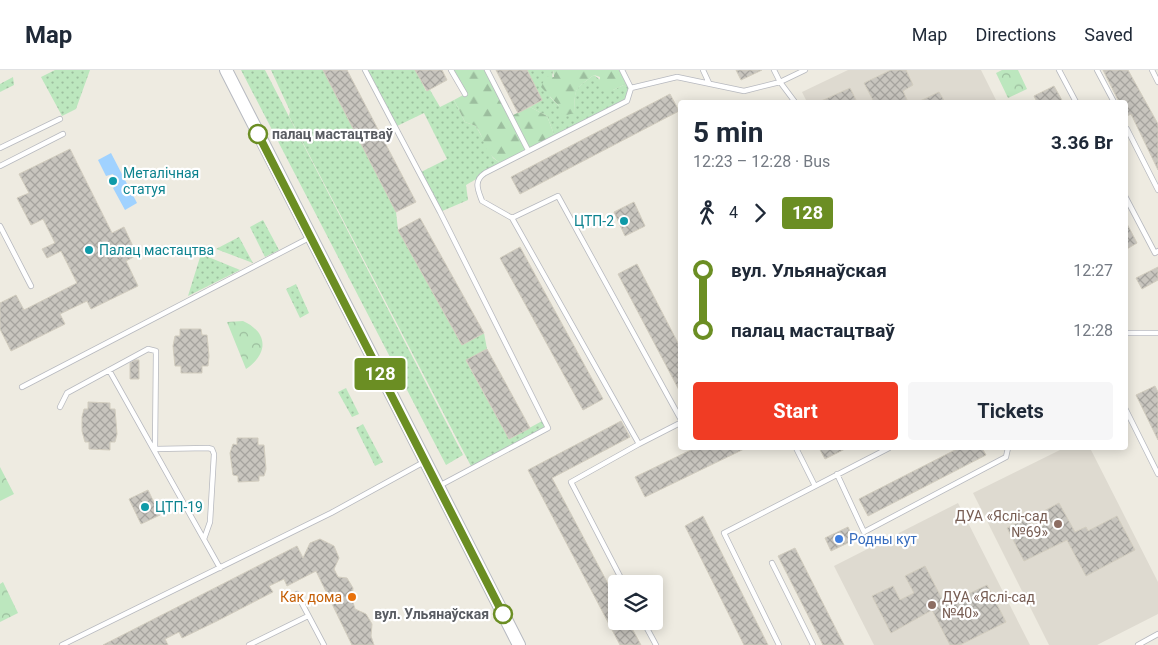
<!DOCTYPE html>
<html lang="en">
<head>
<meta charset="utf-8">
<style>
	body { margin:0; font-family:Roboto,sans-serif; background:#f6f6f7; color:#1f2937; height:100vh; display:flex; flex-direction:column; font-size:19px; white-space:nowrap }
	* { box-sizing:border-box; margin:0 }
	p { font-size:16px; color:#747a83 }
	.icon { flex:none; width:28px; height:28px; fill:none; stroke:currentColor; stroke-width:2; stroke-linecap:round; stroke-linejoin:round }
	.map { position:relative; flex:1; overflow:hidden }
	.side { position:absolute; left:678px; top:30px; width:450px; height:350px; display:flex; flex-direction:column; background:#fff; border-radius:5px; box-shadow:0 2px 12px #0003 }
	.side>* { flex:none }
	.badge { padding:0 10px; border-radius:4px; font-size:18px; line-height:32px }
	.controls { position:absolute; left:608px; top:505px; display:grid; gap:10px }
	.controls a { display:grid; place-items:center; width:55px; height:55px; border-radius:5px; background:#fff; box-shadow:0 2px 12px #0003; font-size:25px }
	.map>.badge { position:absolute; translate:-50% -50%; box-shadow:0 0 0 2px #fff }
	.legs { display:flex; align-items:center; gap:8px; height:55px; padding:0 15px; font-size:16px }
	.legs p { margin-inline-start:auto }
	.overview { display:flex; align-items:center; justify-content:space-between; height:85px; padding:0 15px }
	h1 { font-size:28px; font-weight:700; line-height:38px }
	.cta { display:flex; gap:10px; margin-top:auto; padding:10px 15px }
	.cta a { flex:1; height:58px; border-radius:5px; background:#f03c24; color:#fff; font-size:20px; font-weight:700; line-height:58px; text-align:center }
	.cta a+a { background:#f6f6f7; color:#1f2937 }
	ul { padding:0 15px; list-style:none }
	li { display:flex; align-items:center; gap:18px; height:60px; font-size:19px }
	li i { display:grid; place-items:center; width:8px; height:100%; margin:0 6px; background:currentColor }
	li i::after { content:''; width:12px; height:12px; margin:-6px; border:4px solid; border-radius:50%; background:#fff }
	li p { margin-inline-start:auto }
	li:first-child i { background:linear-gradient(#0000 50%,currentColor 0) }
	li:last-child i { background:linear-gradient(currentColor 50%,#0000 0) }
	header { display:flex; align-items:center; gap:30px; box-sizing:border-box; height:70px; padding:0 25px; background:#fff; border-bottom:1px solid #e0e1e3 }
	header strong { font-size:24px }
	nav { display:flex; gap:28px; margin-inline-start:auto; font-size:18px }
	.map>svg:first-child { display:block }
	.education { fill:#dedad0 }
	.grass { fill:url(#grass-dots) }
	.forest { fill:url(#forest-firs) }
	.park { fill:url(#park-crowns) }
	.water { fill:#a0d2ff }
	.building { fill:url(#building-cross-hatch); stroke:#d2cdbf }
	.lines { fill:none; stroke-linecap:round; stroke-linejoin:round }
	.service-casing { stroke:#b7b9bf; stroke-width:6 }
	.secondary-casing { stroke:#b7bac1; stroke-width:14 }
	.service { stroke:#fff; stroke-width:4.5 }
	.secondary { stroke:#fff; stroke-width:12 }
	.line-1-casing { stroke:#fff; stroke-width:11 }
	.line-1 { stroke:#6b8e23; stroke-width:8 }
	.stop-1-dot { fill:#fff; stroke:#6b8e23; stroke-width:2.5 }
	.culture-dot { fill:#0f9aa8; stroke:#fff; stroke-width:2 }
	.education-dot { fill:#8d6e63; stroke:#fff; stroke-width:2 }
	.shop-dot { fill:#3f7fe0; stroke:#fff; stroke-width:2 }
	.food-dot { fill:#e8710a; stroke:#fff; stroke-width:2 }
	.labels { text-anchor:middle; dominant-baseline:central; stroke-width:4.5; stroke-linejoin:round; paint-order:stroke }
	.stop-label { font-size:14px; font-weight:bold; fill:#5a5d63; stroke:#fff; text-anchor:start }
	.culture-label { font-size:14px; fill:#0d838f; stroke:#fff; text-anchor:start }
	.education-label { font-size:14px; fill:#785e54; stroke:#fff; text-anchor:end }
	.shop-label { font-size:14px; fill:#366cbe; stroke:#fff; text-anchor:start }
	.food-label { font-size:14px; fill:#c56008; stroke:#fff; text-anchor:end }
</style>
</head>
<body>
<header>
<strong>Map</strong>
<nav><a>Map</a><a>Directions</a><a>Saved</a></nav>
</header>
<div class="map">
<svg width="1158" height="575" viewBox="0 0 1158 575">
	<defs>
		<pattern id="grass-dots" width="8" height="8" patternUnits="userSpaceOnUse" patternTransform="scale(1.25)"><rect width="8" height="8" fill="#bce7be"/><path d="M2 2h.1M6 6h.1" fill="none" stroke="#9cbe9e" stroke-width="1.8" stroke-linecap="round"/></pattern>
		<pattern id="forest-firs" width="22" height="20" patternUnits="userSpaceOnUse" patternTransform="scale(1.25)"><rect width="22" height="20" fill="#bce7be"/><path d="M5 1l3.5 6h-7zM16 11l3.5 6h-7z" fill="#9cbe9e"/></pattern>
		<pattern id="park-crowns" width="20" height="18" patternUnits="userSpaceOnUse" patternTransform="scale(1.25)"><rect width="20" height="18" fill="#bce7be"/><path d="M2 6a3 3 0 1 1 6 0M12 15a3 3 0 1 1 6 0" fill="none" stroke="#9cbe9e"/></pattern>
		<pattern id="building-cross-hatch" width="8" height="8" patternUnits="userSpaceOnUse" patternTransform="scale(1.25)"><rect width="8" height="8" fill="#c8c5be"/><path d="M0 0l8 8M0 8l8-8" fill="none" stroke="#a5a39e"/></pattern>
	</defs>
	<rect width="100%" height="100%" fill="#eeebe1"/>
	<path class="education" d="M848,0H981L997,32H807L802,22Z
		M1064,378H1090L1158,512V544L1097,575H1049L973,423Z
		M958,433L1030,575H874L834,496Z"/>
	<path class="grass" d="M55,0H90L76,39L62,46L41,7Z
		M241,0H265L463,385L446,395Z
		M271,0H323L396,142L398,160L462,275L484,263L487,279L466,291L509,369L544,350L548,358L472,398L289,46L290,41Z
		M365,0H416L426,21L430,20L440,37L454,30L465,52L476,56L493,88L502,94L466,115L468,130L440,142L419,103L447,89L424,43L395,57Z
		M527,0H553L550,27L559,36L575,43C574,17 575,19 594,5L613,20L628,13L631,18L627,31L555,67L547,46L530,37L542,30Z
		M13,7L14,15L0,22V14Z
		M263,150L279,180L265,187L250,157Z
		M239,167L253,193L216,179Z
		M201,184L240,200L188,226Z
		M296,214L309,243L300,248L286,219Z
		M346,318L359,344L352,347L338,322Z
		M363,354L383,392L375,396L356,358Z"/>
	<path class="forest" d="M451,0H487L511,46L530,37L547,46L555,67L502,94C481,80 488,75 476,56L465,52L454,30L465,24Z
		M553,0H619L628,13L613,20H607L600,14V7L594,5C575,19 574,18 575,43L562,46L559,36L541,17L546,6L554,7Z"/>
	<path class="park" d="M1002,0H1018L1027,19L1008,28L996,3Z
		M243,251C269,263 268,284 246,299L227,252Z
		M0,397L14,424L0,431Z
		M3,512L18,543L0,552V514Z"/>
	<path class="water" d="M111,83L137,133L125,140L113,118L118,115L113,104L106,106L98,90Z"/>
	<path class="building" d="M323,0H347L416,132L396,142Z
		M415,0H442L447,10L427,21Z
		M496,0H527L542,30L518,43Z
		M736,0H762L741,10Z
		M891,0H906L913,15L903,21L908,32H874L864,13Z
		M1103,0H1128L1158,54V100L1131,44L1125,47V32H1119Z
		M1054,16L1063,32H1037L1034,26Z
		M850,18L857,32H819Z
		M939,22L945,32H918Z
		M670,24L679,41L520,124L511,107Z
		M70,79L112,163L124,157L137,185L126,191L138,216L91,239L87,231L60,244L65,254L11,281L0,259V233L16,225L24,240L77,213L61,181L47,188L42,179L55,173L43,149L31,155L17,128L29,123L19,104Z
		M634,132L645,156L625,166L614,142Z
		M420,148L484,263L462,275L398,160Z
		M1125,150L1137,173L1125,180Z
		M520,177L603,329L583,340L500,188Z
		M637,194L680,277V322L618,204Z
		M1158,197V210L1142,219L1136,208Z
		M180,259H201L202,265H207L209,286L208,296H202V303H181V296H175L173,276L175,266H180Z
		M487,279L530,358L509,369L466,290Z
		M135,290H139V309H130V293Z
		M1155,316L1158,322V370L1136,325Z
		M88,332L110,333V339H115L117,364L115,372H110V380L89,379V372H85L82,361V347L84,339H88Z
		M621,351L630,367L552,408L616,529V551H628L641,575H620L528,400Z
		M237,368H258V375H264L266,399L264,406H259V411L238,412V406L233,405L230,383L233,374L237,375Z
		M695,378H746L645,427L635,407Z
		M819,378H847L825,389Z
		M959,378H982L986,385L868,446L859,429Z
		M148,420L160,445L141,454L129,429Z
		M1059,433L1075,462L1086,457L1088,461L1117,446L1135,480L1086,506L1067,470L1024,491L1007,458L1027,448L1034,460L1048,453L1042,442Z
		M703,446L768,575H744L685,456Z
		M848,457L854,470L831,481L825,468Z
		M320,469L334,476L339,488L334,499L338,507L347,508L353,518L352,529L355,539L366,544L372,554L371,566L374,575H352L316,501L287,516L284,509L269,516L273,522L217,551L182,568L179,562L165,569L168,575H103L297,476L303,488L310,473Z
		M795,478L844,575H823L778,486Z
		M925,496L944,533L953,528L954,531L987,515L1006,552L960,575H950L932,540L891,563L872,526L893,516L900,530L914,523L905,506Z"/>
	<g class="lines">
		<g class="service-casing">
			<path id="service" d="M365,0L440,142L548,358L439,416
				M451,0L465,24
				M487,0L528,80
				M622,0L631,18L627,31L485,103C473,111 478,120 482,131L512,148L639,374L571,412L624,514
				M703,0L709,13
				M774,0L780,12L805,0
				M1059,0L1076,32
				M1097,0L1114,32
				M1152,0L1158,12
				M631,18L677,7L744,21L780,12L795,32
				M1125,60L1127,59L1158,120
				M0,78L60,49
				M0,96L63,64
				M1125,126L1155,183L1158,181
				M512,148L558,126L680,348
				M0,156L31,216
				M1125,263H1158
				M109,300L220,498
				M22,317L309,168
				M60,337L67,323L148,279L156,281L155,379L208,378L212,379L214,384L210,452L204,469
				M1125,338L1158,404
				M639,374L680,353
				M796,378L815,416
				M837,404L864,462L1006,387L1008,378
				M772,493L813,575
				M297,524L324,575
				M643,551L656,575
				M62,575L331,443L424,392
				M249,575L308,546
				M779,575L724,463L889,378
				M1138,575L1158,564"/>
		</g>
		<g class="secondary-casing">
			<path id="secondary" d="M226,0L519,575"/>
		</g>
		<use href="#service" class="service"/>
		<use href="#secondary" class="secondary"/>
	</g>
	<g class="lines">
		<g class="line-1-casing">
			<path id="line-1" d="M258,64L503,544"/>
		</g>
		<use href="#line-1" class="line-1"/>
	</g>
	<g class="stop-1-dot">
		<circle cx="258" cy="64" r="9"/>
		<circle cx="503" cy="544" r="9"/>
	</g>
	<g class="culture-dot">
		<circle cx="113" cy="111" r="5"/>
		<circle cx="624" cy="151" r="5"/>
		<circle cx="89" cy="180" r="5"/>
		<circle cx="145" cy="437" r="5"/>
	</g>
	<g class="education-dot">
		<circle cx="1058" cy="454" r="5"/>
		<circle cx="932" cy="535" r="5"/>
	</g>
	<circle class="shop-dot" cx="839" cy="469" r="5"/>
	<circle class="food-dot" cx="352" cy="527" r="5"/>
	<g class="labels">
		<g class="stop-label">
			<text x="272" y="64">палац мастацтваў</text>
			<text x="489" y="544" text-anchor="end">вул. Ульянаўская</text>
		</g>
		<g class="culture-label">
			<text x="123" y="103">Металічная<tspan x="123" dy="16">статуя</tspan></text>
			<text x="614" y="151" text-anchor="end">ЦТП-2</text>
			<text x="99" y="180">Палац мастацтва</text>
			<text x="155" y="437">ЦТП-19</text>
		</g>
		<g class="education-label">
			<text x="1048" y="446">ДУА «Яслі-сад<tspan x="1048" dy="16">№69»</tspan></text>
			<text x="942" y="527" text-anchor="start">ДУА «Яслі-сад<tspan x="942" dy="16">№40»</tspan></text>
		</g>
		<g class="shop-label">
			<text x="849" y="469">Родны кут</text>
		</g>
		<g class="food-label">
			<text x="342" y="527">Как дома</text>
		</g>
	</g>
</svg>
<div class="controls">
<a><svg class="icon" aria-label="layers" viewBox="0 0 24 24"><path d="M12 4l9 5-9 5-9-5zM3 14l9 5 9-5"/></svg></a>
</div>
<b class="badge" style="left:380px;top:304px;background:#6b8e23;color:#fff">128</b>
<section class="side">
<div class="overview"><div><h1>5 min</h1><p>12:23 – 12:28 · Bus</p></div><b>3.36 Br</b></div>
<div class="legs"><svg class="icon" aria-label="walk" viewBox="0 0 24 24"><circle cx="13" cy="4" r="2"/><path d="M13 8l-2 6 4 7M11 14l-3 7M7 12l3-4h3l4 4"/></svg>4<svg class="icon" aria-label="forward" viewBox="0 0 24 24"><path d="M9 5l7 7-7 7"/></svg><b class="badge" style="background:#6b8e23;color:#fff">128</b></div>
<ul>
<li><i style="color:#6b8e23"></i><b>вул. Ульянаўская</b><p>12:27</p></li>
<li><i style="color:#6b8e23"></i><b>палац мастацтваў</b><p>12:28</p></li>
</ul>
<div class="cta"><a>Start</a><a>Tickets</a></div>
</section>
</div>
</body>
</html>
